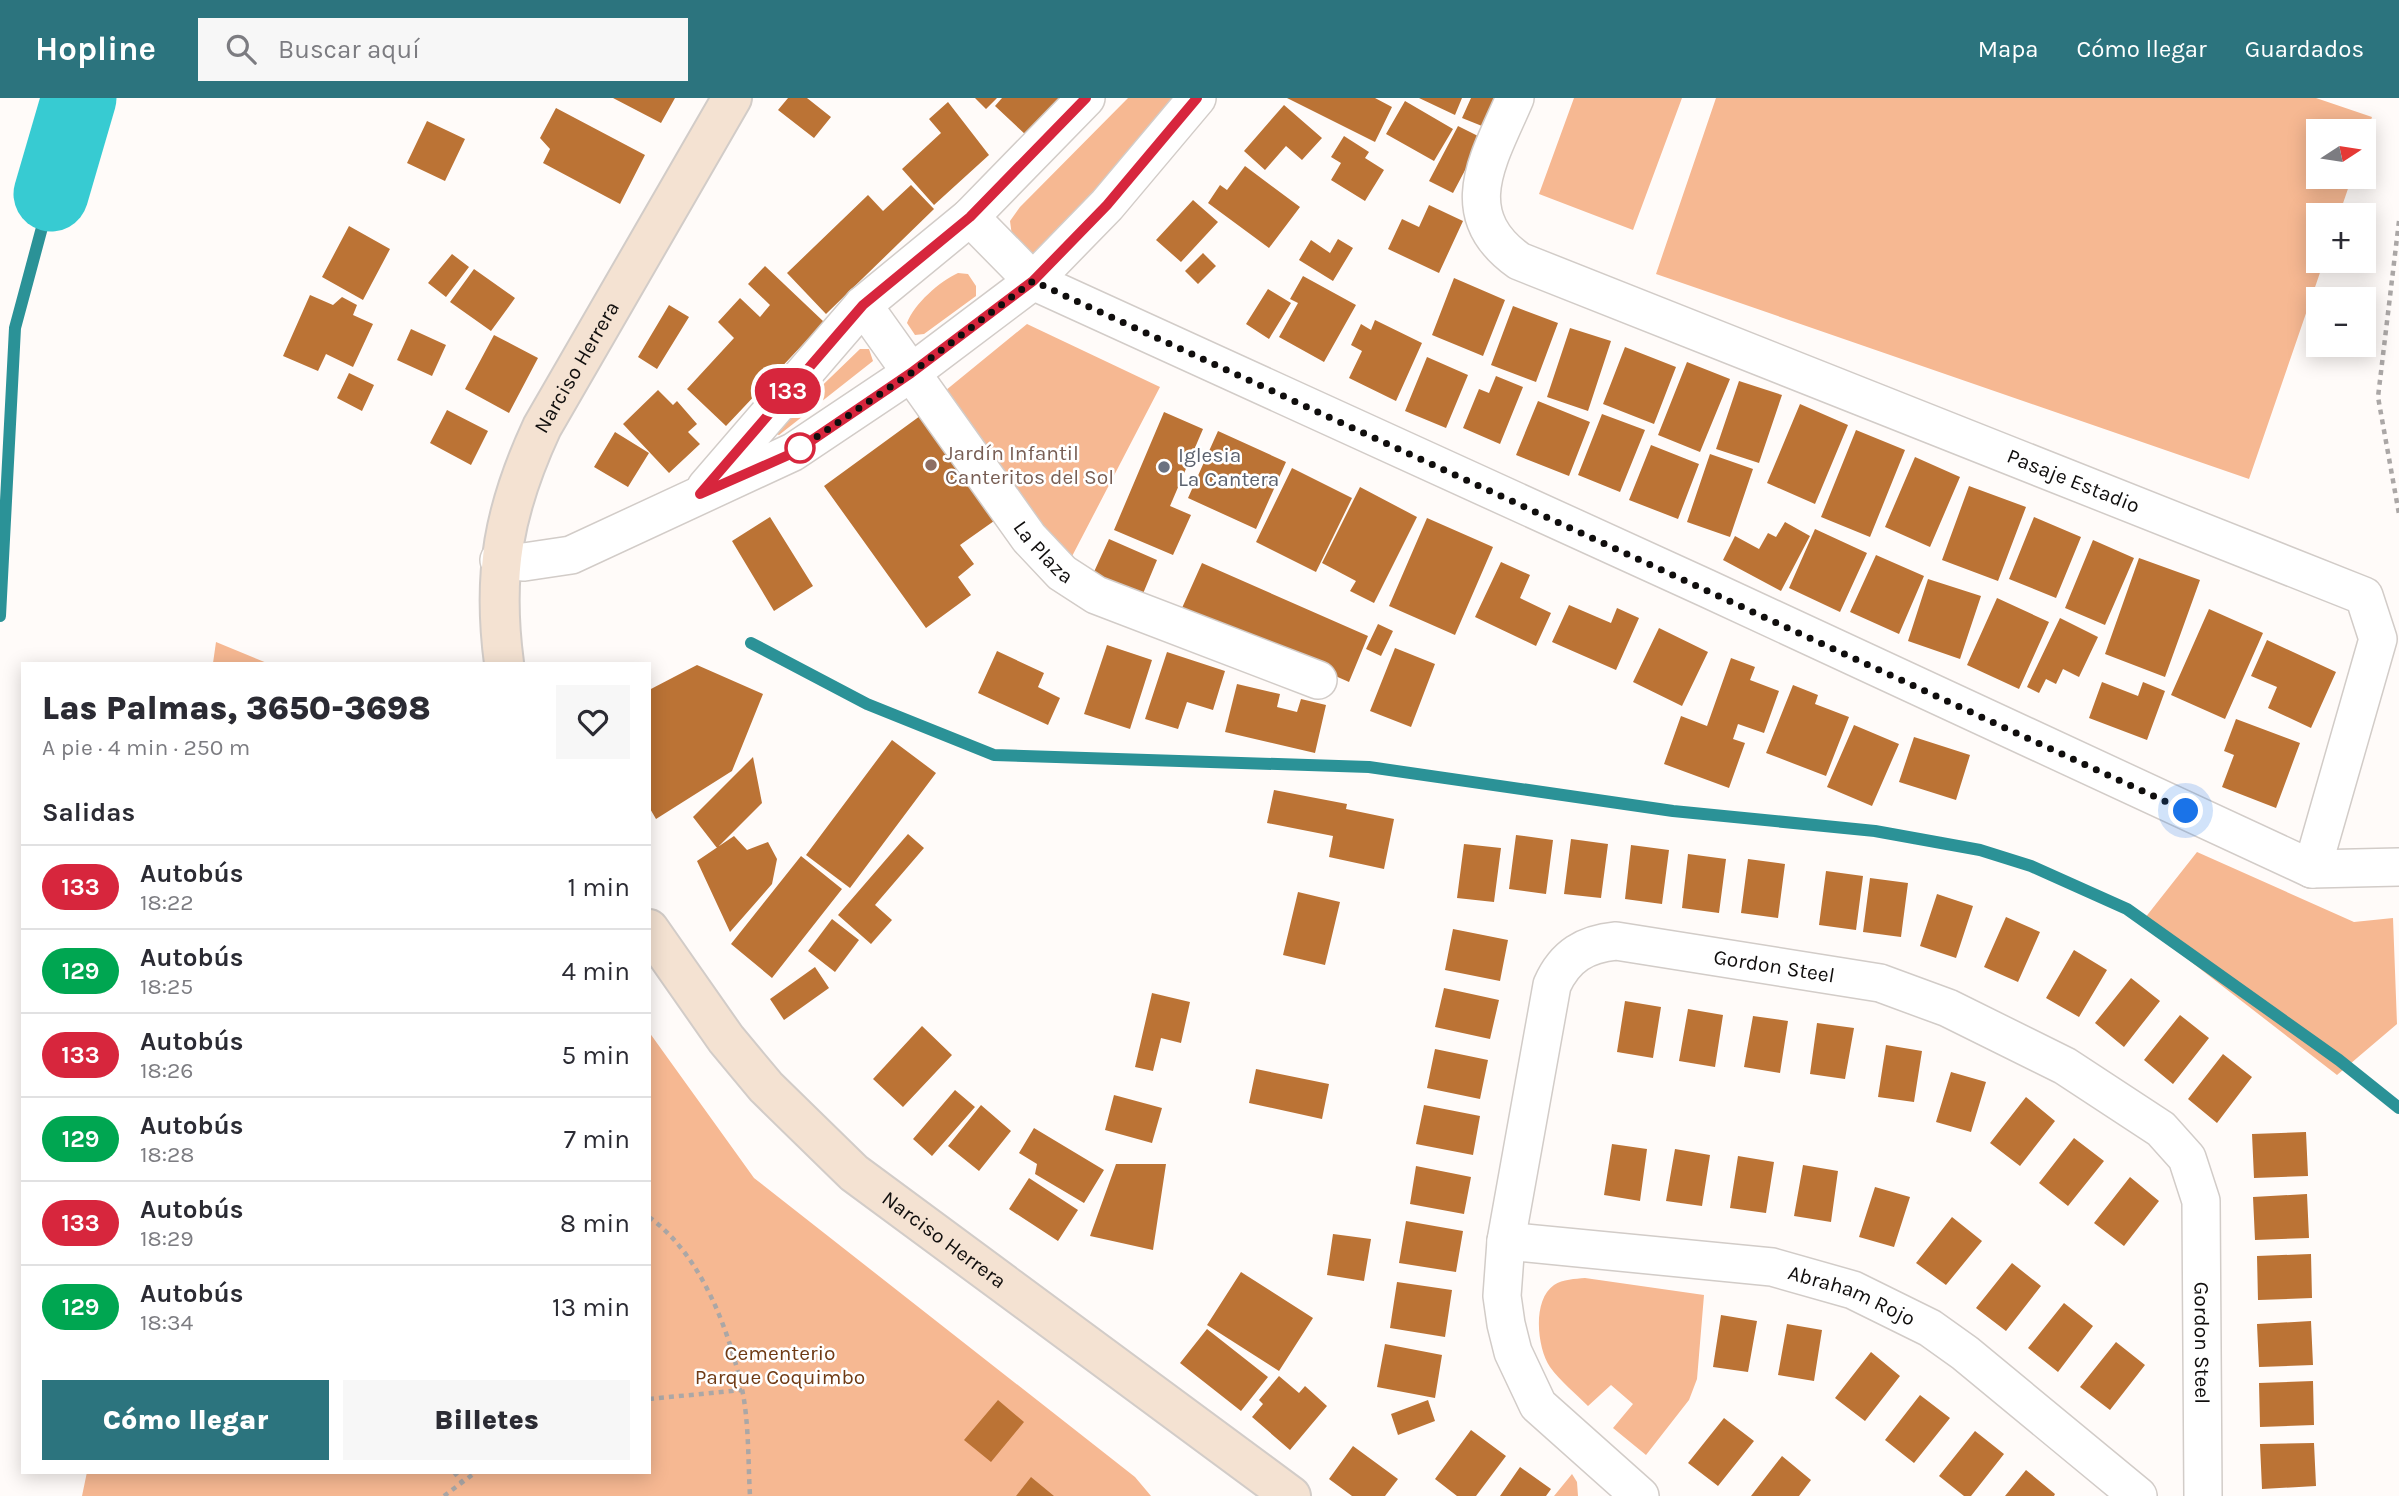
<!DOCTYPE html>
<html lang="es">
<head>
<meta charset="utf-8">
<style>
	body { margin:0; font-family:Karla,sans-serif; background:#f7f7f7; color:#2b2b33; height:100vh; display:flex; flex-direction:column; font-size:26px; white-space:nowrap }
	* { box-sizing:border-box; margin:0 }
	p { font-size:23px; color:#7c7c81 }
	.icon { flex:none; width:38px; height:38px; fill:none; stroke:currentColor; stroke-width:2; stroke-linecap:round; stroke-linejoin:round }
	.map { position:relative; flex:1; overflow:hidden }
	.panel { position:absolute; left:21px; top:564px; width:630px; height:812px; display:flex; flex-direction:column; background:#fff; border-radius:0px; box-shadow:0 4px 18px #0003 }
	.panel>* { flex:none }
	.badge { padding:0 14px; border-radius:23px; font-size:24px; line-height:46px }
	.needle { width:46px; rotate:78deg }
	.buttons { position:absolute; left:2306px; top:21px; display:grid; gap:14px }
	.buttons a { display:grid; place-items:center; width:70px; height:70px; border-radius:0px; background:#fff; box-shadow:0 4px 18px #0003; font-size:35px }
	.you { position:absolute; width:35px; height:35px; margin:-18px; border:5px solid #fff; border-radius:50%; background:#1a73e8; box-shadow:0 0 0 10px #1a73e833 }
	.map>.badge { position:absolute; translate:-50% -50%; box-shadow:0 0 0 4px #fff }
	h2 { padding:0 21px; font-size:26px; line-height:63px }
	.round { display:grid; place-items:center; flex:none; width:74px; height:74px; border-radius:0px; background:#f7f7f7 }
	.head { display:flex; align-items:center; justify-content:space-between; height:119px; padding:0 21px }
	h1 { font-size:33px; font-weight:800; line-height:52px }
	.cta { display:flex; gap:14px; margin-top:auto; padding:14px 21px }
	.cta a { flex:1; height:80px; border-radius:0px; background:#2c747e; color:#fff; font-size:28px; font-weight:800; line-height:80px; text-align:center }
	.cta a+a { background:#f7f7f7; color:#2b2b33 }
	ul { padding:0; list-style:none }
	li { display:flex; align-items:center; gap:21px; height:84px; padding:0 21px; border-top:2px solid #e1e1e2 }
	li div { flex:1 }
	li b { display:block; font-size:26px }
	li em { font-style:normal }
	li .badge { min-width:77px; font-weight:700; text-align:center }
	header { display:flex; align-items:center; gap:42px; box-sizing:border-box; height:98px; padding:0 35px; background:#2c747e; color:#fff }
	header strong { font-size:33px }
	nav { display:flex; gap:38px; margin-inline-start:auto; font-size:24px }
	.search { width:490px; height:63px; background:#f7f7f7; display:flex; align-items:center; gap:18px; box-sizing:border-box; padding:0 24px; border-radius:0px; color:#7c7c81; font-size:26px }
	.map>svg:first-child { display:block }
	.green { fill:#f6b892 }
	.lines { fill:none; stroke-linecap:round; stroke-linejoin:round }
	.stream { stroke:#2b9297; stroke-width:12 }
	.river { stroke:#37cbd2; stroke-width:75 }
	.building { fill:#bb7335 }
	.street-casing { stroke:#d2ccc8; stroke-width:40 }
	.secondary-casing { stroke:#d2ccc8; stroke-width:42 }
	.path { stroke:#aba7a6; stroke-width:4.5; stroke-dasharray:5 5; stroke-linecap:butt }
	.street { stroke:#fff; stroke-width:37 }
	.secondary { stroke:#f4e2d2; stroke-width:38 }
	.line-casing { stroke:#fff; stroke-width:16 }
	.line { stroke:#d7263d; stroke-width:10 }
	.walk { stroke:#100e0d; stroke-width:7; stroke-dasharray:0 12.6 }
	.stop-dot { fill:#fff; stroke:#d7263d; stroke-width:3.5 }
	.education-dot { fill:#8d6e63; stroke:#fff; stroke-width:2.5 }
	.worship-dot { fill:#6b7280; stroke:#fff; stroke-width:2.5 }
	.labels { text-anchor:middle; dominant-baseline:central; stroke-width:5; stroke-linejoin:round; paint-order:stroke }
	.street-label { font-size:21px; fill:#100e0d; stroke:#fff }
	.education-label { font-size:21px; fill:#785e54; stroke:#fff; text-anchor:start }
	.worship-label { font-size:21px; fill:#5b616d; stroke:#fff; text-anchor:start }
	.park-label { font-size:21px; fill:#6f3a14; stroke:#fff }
</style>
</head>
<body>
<header>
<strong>Hopline</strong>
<div class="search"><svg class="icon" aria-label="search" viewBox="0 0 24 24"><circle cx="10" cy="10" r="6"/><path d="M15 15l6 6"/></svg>Buscar aquí</div>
<nav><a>Mapa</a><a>Cómo llegar</a><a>Guardados</a></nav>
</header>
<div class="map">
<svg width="2399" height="1398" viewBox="0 0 2399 1398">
	<rect width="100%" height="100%" fill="#fffbf9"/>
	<path class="green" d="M1128,0H1182L1055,150L1032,159L1012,138L1010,123L1020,109Z
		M1574,0H1682L1633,132L1539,96Z
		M1716,0H2316L2372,19L2364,43V33H2319V79H2352L2339,117H2319V163H2324L2249,381L1656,176Z
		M958,175L968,176L976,188V198L924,236L915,237L907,225C914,206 940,183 958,175Z
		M1027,226L1160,289L1068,466L940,297Z
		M860,251H869L873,263L779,337L776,336L775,333Z
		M216,544L267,565H213Z
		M2197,754L2354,824L2393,820L2397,926L2337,977L2141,825Z
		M649,934L754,1080L1135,1379L1151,1398H82L87,1374H649Z
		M1585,1180L1704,1197L1697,1281L1689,1302L1646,1357L1613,1330L1633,1306L1611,1287L1588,1308C1576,1296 1560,1283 1550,1269C1537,1250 1532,1202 1554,1187C1563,1181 1575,1181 1585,1180Z
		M1572,1376L1577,1384L1578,1398H1554Z"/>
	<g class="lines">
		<path class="stream" d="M0,518L15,230L51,96
			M751,545L867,606L994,657L1369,669L1673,713L1875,733L1980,752L2031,768L2127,811L2339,962L2399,1010"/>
		<path class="river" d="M51,96L79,0"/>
	</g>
	<path class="building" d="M613,0H675L661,25Z
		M788,0H807L831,19L814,40L778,12Z
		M975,0H997L986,11Z
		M1002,0H1060L1026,37L995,8Z
		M1287,0H1375L1392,9L1375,44Z
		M1419,0H1462L1455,17Z
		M1471,0H1495L1482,28L1462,20Z
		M1405,3L1453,31L1434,63L1386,36Z
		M948,4L989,57L934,107L902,71L941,35L929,21Z
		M1284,7L1322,40L1302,62L1286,48L1265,72L1244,53Z
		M556,10L645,57L620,106L543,65L550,51L540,40Z
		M427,23L465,41L445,83L407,65Z
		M1458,28L1482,40L1453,95L1429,83Z
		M1344,38L1369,54L1365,60L1384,72L1365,103L1331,82L1341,65L1331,59Z
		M1245,68L1300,109L1269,150L1208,105L1220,87L1227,92Z
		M911,87L934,111L826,216L787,175L868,97L883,113Z
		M1193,102L1218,124L1181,164L1156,142Z
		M1429,107L1463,123L1439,175L1388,151L1402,121L1419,129Z
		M349,128L390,151L363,202L322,179Z
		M1338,141L1353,150L1333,183L1299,162L1311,142L1330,155Z
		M1203,155L1216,168L1198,186L1185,173Z
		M452,156L469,169L446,199L428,185Z
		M765,168L824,224L726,328L687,291L734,240L718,224L740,200L760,219L770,207L748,186Z
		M474,171L515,200L491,233L450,204Z
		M1303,178L1356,207L1324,264L1279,239L1298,205L1290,201Z
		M1454,180L1505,202L1483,258L1432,237Z
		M1268,191L1291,205L1269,241L1246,226Z
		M310,197L333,207L342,199L357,207L353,217L373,226L353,269L326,256L318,273L283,258Z
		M669,207L689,219L657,271L638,259Z
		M1513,208L1558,225L1536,284L1491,267Z
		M1375,222L1422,245L1396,303L1349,280L1362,253L1351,247L1361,226L1371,232Z
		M1570,230L1611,243L1588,313L1547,299Z
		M411,231L446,247L432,278L397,262Z
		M494,237L538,260L509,315L465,291Z
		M1625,249L1676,269L1654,326L1603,306Z
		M1427,259L1468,277L1446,330L1405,313Z
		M1687,264L1730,281L1700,354L1658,337Z
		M349,275L374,287L362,313L337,300Z
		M1496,278L1523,289L1500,346L1463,330L1479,291L1489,295Z
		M1739,283L1782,297L1759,365L1716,351Z
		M658,292L673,307L677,303L697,326L688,334L700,346L669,375L623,326Z
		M1538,303L1590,324L1569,378L1516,357Z
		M1800,306L1848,327L1815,406L1767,385Z
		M447,312L488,333L471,367L430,345Z
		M1164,314L1203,331L1170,408L1191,417L1173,457L1114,432Z
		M1602,316L1645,332L1620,394L1578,377Z
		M920,318L994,423L960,447L974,466L958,479L971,497L926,530L824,388Z
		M1856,332L1905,352L1870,439L1821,419Z
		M1218,333L1286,364L1256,431L1188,400Z
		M615,334L649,355L628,389L594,369Z
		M1651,347L1699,366L1678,421L1629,402Z
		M1710,356L1753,371L1730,439L1687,424Z
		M1915,359L1960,379L1930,449L1885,429Z
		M1292,370L1352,400L1316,474L1256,444Z
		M1969,388L2026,409L1998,483L1942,462Z
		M1360,389L1417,419L1374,505L1350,493L1356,483L1322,465Z
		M770,419L813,488L774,513L732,443Z
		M2034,419L2081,439L2056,500L2009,481Z
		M1427,420L1493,449L1455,537L1389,508Z
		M1785,424L1810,438L1781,493L1723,462L1735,438L1759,451L1768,435L1776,439Z
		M1815,431L1867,455L1840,514L1789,490Z
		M1109,441L1157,462L1142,498L1093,476Z
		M2093,442L2134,460L2105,527L2065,510Z
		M1876,457L1924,478L1899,536L1850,514Z
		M2139,460L2200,482L2165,579L2105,556Z
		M1501,464L1530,477L1520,500L1551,515L1536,548L1475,519Z
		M1202,465L1368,538L1349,584L1182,510Z
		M1928,481L1981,498L1960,561L1908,543Z
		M1997,500L2049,524L2019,591L1967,567Z
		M1569,507L1611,525L1617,510L1639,520L1616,572L1552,544Z
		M2209,511L2263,535L2225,621L2171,597Z
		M2060,520L2098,539L2079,579L2063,571L2056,586L2046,581L2039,595L2027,589Z
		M1378,526L1393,533L1381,558L1366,551Z
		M1659,530L1708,554L1682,608L1633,584Z
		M2267,542L2336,574L2311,630L2268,610L2277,589L2251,578Z
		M1107,547L1152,562L1130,631L1084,616Z
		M1395,550L1435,566L1411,629L1370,613Z
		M997,553L1044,575L1038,589L1060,600L1048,627L978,595Z
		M1167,554L1225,573L1213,612L1187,604L1178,631L1145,621Z
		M1731,560L1755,569L1750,582L1779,593L1764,635L1738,626L1733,641L1745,645L1729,690L1664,666L1681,618L1707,628Z
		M697,567L763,596L732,673L656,721L649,709V592Z
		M2102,584L2138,598L2143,584L2165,593L2147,642L2089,620Z
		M1237,586L1280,596L1277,609L1297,614L1301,601L1326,607L1315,655L1225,634Z
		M1793,587L1818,597L1815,606L1849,619L1826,678L1766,655Z
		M2236,621L2300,645L2276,710L2222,689L2234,657L2224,653Z
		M1854,627L1899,646L1872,708L1827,689Z
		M1914,639L1970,657L1956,702L1899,684Z
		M892,642L936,675L850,790L806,757Z
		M753,659L762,705L717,750L693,719Z
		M1274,692L1347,706L1346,711L1394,721L1384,771L1329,759L1333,738L1267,725Z
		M908,736L924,750L875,807L892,822L871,846L838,817Z
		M1516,737L1553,742L1546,796L1509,791Z
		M734,738L747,752L768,744L777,761L772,786L730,834L697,763Z
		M1571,741L1608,746L1601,800L1564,796Z
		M1464,746L1501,750L1494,804L1457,800Z
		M1631,747L1669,752L1662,806L1625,801Z
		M1688,756L1726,761L1719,815L1682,810Z
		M801,758L842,791L772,880L731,846Z
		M1748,761L1785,766L1778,820L1741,815Z
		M1826,773L1863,778L1856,832L1819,827Z
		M1870,780L1908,785L1901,839L1863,834Z
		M1298,794L1340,804L1325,867L1283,857Z
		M1937,796L1973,808L1956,860L1920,848Z
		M2006,819L2040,834L2018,884L1984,869Z
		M832,821L859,842L835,874L808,853Z
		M1453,831L1508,842L1500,883L1445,872Z
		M2074,852L2107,872L2079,919L2046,900Z
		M815,869L829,890L784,922L770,901Z
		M2131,880L2160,903L2124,949L2095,925Z
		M1444,890L1499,902L1490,941L1435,929Z
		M1152,895L1190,904L1181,945L1161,940L1153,973L1135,969Z
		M1625,903L1661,909L1653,960L1617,954Z
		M1688,911L1723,917L1715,969L1679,963Z
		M2180,917L2209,940L2173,986L2144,962Z
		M1753,918L1788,923L1780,975L1744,969Z
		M1817,925L1854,930L1845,981L1810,976Z
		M922,928L952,957L903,1009L873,981Z
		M1886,947L1922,953L1914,1004L1878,999Z
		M1435,951L1488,962L1480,1001L1427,990Z
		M2223,956L2252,979L2217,1025L2188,1001Z
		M1256,971L1329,986L1322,1021L1249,1005Z
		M1951,974L1986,984L1971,1034L1936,1024Z
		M955,992L975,1009L932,1058L913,1041Z
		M1114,997L1162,1010L1152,1045L1105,1032Z
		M2026,999L2055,1023L2020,1068L1990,1045Z
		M981,1007L1011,1033L979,1073L948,1048Z
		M1424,1007L1480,1018L1473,1057L1416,1046Z
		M1034,1030L1104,1072L1084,1105L1035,1076L1037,1066L1019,1055Z
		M2306,1034L2308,1078L2254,1080L2252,1036Z
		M2074,1040L2104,1063L2068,1108L2039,1085Z
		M1612,1046L1647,1051L1640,1103L1604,1097Z
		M1675,1051L1710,1057L1702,1108L1666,1103Z
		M1738,1058L1774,1064L1766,1115L1730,1110Z
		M1116,1066H1166L1153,1152L1090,1138Z
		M1803,1067L1838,1073L1831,1124L1794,1118Z
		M1416,1068L1471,1079L1464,1116L1410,1106Z
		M2130,1079L2159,1103L2124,1148L2094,1125Z
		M1029,1080L1078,1112L1058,1143L1009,1111Z
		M1875,1089L1910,1099L1894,1149L1859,1139Z
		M2307,1096L2309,1140L2255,1142L2253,1099Z
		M1952,1119L1982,1143L1946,1187L1916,1165Z
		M1406,1123L1463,1133L1456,1174L1399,1165Z
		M1333,1136L1371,1141L1364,1183L1327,1177Z
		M2311,1156L2312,1200L2258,1202L2257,1158Z
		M2012,1165L2041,1188L2006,1233L1976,1210Z
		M1241,1174L1313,1220L1279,1273L1207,1227Z
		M1397,1184L1452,1192L1445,1239L1390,1230Z
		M2064,1205L2093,1228L2058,1274L2028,1250Z
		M1721,1217L1757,1223L1748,1274L1713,1269Z
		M2311,1223L2313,1267L2259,1269L2257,1226Z
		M1787,1226L1822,1232L1814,1283L1778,1277Z
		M1207,1231L1268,1279L1241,1313L1180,1265Z
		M2116,1244L2145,1267L2110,1312L2080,1289Z
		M1385,1246L1442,1257L1435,1300L1377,1289Z
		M1871,1254L1900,1278L1865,1323L1835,1300Z
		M1279,1278L1299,1295L1305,1288L1327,1308L1290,1352L1252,1319L1263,1306L1259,1302Z
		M2313,1283L2314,1327L2260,1329L2259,1285Z
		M1920,1297L1950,1320L1914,1365L1885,1342Z
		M998,1302L1024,1324L991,1364L964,1342Z
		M1428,1302L1435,1323L1398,1337L1391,1316Z
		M1724,1320L1754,1343L1718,1388L1688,1365Z
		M1471,1332L1506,1358L1476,1398H1457L1435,1381Z
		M1975,1333L2004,1356L1971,1398H1964L1939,1378Z
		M2314,1345L2316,1388L2262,1391L2260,1346Z
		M1353,1348L1398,1381L1385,1398H1352L1329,1381Z
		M1782,1358L1811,1382L1799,1398H1751Z
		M1520,1369L1551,1391L1546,1398H1500Z
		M2026,1372L2055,1396L2054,1398H2005Z
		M1031,1379L1054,1398H1016Z"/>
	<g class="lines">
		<g class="street-casing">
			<g id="street">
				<path id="s1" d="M1515,0C1490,59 1452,115 1519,163L2364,498L2378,541L2312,771"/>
				<path d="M970,119L1033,183L1706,490L2312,771L2399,769"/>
				<path id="s2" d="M863,207L1029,440L1062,475L1096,497L1318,582"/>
				<path d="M706,389L863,207L970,119L1086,0"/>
				<path d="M499,462L524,464L571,457L793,354L911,275L1033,183L1107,107L1197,0"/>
				<path id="s3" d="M1506,1143L1772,1169L1853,1192L1930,1230L1965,1255L2138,1398"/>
				<path id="s4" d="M1640,1398L1538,1307L1513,1254L1506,1226L1502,1198L1506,1143L1552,887C1565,858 1585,846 1616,843L1880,885L1948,910L2065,968L2161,1031L2187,1060L2201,1103L2203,1398"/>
			</g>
		</g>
		<g class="secondary-casing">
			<g id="secondary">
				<path id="s5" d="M504,565C492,475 504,411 542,329L732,0"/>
				<path id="s6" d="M649,831L726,941L766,989L854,1075L1291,1398"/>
			</g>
		</g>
		<path class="path" d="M2399,123L2378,299L2399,416
			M649,1119C701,1157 728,1229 742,1291C749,1324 748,1363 750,1398
			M649,1301L742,1292
			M454,1374L462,1384
			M444,1398L476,1374"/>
		<use href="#street" class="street"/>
		<use href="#secondary" class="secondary"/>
	</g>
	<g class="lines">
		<g class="line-casing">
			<path id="line" d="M1086,0L970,119L863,207L700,396L793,355L911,275L1033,183L1107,107L1197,0"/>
		</g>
		<use href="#line" class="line"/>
		<path class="walk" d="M800,350L793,355L911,275L1033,183L2186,713"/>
	</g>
	<circle class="stop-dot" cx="800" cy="350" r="14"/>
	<circle class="education-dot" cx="931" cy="367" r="7"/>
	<circle class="worship-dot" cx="1164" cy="369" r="7"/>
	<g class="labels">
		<g class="street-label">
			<text stroke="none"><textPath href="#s5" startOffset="312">Narciso Herrera</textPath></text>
			<text stroke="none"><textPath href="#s1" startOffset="779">Pasaje Estadio</textPath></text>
			<text stroke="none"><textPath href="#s2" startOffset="306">La Plaza</textPath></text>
			<text stroke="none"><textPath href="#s4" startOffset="810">Gordon Steel</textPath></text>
			<text stroke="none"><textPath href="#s6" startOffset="432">Narciso Herrera</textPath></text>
			<text stroke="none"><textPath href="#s3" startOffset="352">Abraham Rojo</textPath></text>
			<text stroke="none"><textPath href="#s4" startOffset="1461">Gordon Steel</textPath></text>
		</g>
		<g class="education-label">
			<text x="945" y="355">Jardín Infantil<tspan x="945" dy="24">Canteritos del Sol</tspan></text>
		</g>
		<g class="worship-label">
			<text x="1178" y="357">Iglesia<tspan x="1178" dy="24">La Cantera</tspan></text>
		</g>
		<g class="park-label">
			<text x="780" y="1255">Cementerio<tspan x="780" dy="24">Parque Coquimbo</tspan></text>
		</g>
	</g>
</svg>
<div class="buttons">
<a><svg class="needle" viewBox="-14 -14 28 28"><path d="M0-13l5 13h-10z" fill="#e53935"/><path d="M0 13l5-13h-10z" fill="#7c7c81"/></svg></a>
<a>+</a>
<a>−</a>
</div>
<div class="you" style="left:2186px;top:713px"></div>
<b class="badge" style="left:788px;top:293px;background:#d7263d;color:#fff">133</b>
<section class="panel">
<div class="head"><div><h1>Las Palmas, 3650-3698</h1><p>A pie · 4 min · 250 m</p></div><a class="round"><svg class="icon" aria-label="heart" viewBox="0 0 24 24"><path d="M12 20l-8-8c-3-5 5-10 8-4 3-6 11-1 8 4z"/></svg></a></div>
<h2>Salidas</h2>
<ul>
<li><span class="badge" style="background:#d7263d;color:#fff">133</span><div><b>Autobús</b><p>18:22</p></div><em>1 min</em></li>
<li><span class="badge" style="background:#00a651;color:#fff">129</span><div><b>Autobús</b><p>18:25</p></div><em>4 min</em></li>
<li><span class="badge" style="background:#d7263d;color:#fff">133</span><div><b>Autobús</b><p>18:26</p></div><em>5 min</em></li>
<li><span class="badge" style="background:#00a651;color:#fff">129</span><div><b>Autobús</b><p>18:28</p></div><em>7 min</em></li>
<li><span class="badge" style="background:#d7263d;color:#fff">133</span><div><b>Autobús</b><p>18:29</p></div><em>8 min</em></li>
<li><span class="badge" style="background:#00a651;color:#fff">129</span><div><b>Autobús</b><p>18:34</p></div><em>13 min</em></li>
</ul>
<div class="cta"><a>Cómo llegar</a><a>Billetes</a></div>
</section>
</div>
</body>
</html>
